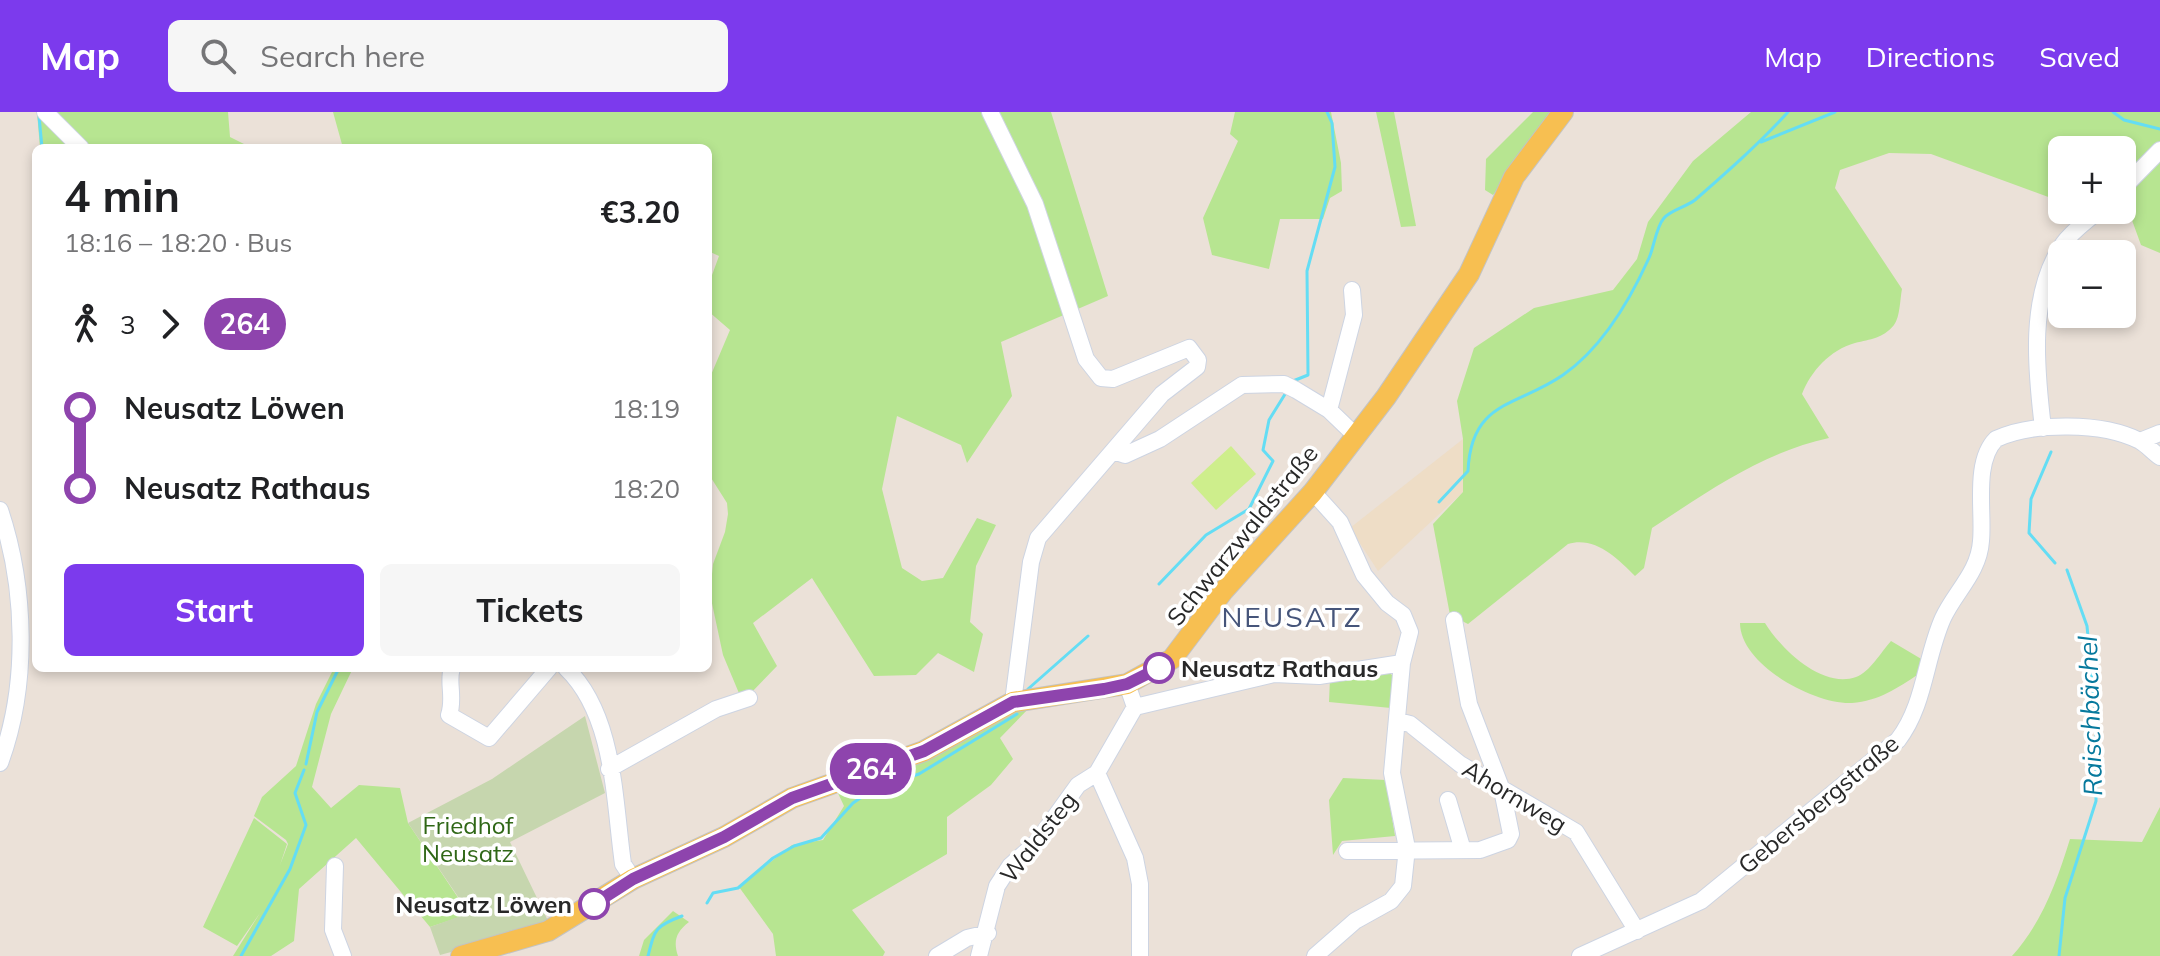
<!DOCTYPE html>
<html lang="en">
<head>
<meta charset="utf-8">
<style>
	body { margin:0; font-family:Mulish,sans-serif; background:#f6f6f6; color:#202124; height:100vh; display:flex; flex-direction:column; font-size:30px; white-space:nowrap }
	* { box-sizing:border-box; margin:0 }
	p { font-size:26px; color:#757577 }
	.icon { flex:none; width:44px; height:44px; fill:none; stroke:currentColor; stroke-width:2; stroke-linecap:round; stroke-linejoin:round }
	.map { position:relative; flex:1; overflow:hidden }
	.sheet { position:absolute; left:32px; top:32px; width:680px; height:528px; display:flex; flex-direction:column; background:#fff; border-radius:12px; box-shadow:0 4px 12px #0003 }
	.sheet>* { flex:none }
	.badge { padding:0 16px; border-radius:26px; font-size:28px; line-height:52px }
	.controls { position:absolute; left:2048px; top:24px; display:grid; gap:16px }
	.controls a { display:grid; place-items:center; width:88px; height:88px; border-radius:12px; background:#fff; box-shadow:0 4px 12px #0003; font-size:40px }
	.map>.badge { position:absolute; translate:-50% -50%; box-shadow:0 0 0 4px #fff }
	.legs { display:flex; align-items:center; gap:12px; height:88px; padding:0 32px; font-size:26px }
	.legs p { margin-inline-start:auto }
	.overview { display:flex; align-items:center; justify-content:space-between; height:136px; padding:0 32px }
	h1 { font-size:44px; font-weight:700; line-height:60px }
	.action { display:flex; gap:16px; margin-top:auto; padding:16px 32px }
	.action a { flex:1; height:92px; border-radius:12px; background:#7c3aed; color:#fff; font-size:32px; font-weight:700; line-height:92px; text-align:center }
	.action a+a { background:#f6f6f6; color:#202124 }
	ul { padding:0 32px; list-style:none }
	li { display:flex; align-items:center; gap:28px; height:80px; font-size:30px }
	li i { display:grid; place-items:center; width:12px; height:100%; margin:0 10px; background:currentColor }
	li i::after { content:''; width:20px; height:20px; margin:-10px; border:6px solid; border-radius:50%; background:#fff }
	li p { margin-inline-start:auto }
	li:first-child i { background:linear-gradient(#0000 50%,currentColor 0) }
	li:last-child i { background:linear-gradient(currentColor 50%,#0000 0) }
	header { display:flex; align-items:center; gap:48px; box-sizing:border-box; height:112px; padding:0 40px; background:#7c3aed; color:#fff }
	header strong { font-size:38px }
	nav { display:flex; gap:44px; margin-inline-start:auto; font-size:28px }
	.search { width:560px; height:72px; background:#f6f6f6; display:flex; align-items:center; gap:20px; box-sizing:border-box; padding:0 28px; border-radius:12px; color:#757577; font-size:30px }
	.map>svg:first-child { display:block }
	.education { fill:#eeddc6 }
	.green { fill:#b7e591 }
	.cemetery { fill:#c6d6ae }
	.pitch { fill:#ceee8c }
	.lines { fill:none; stroke-linecap:round; stroke-linejoin:round }
	.stream { stroke:#64ddf4; stroke-width:3 }
	.minor-casing { stroke:#cdd4e2; stroke-width:18 }
	.major-casing { stroke:#c3c3c3; stroke-width:22 }
	.minor { stroke:#fff; stroke-width:16 }
	.major { stroke:#f7bf51; stroke-width:20 }
	.line-1-casing { stroke:#fff; stroke-width:18 }
	.line-1 { stroke:#8e44ad; stroke-width:12 }
	.stop-1-dot { fill:#fff; stroke:#8e44ad; stroke-width:4 }
	.labels { text-anchor:middle; dominant-baseline:central; stroke-width:7; stroke-linejoin:round; paint-order:stroke }
	.street-label { font-size:24px; fill:#282828; stroke:#fff }
	.stop-label { font-size:24px; font-weight:bold; fill:#282828; stroke:#fff; text-anchor:start }
	.park-label { font-size:24px; fill:#2f6716; stroke:#fff }
	.water-label { font-size:26px; font-style:italic; fill:#06799d; stroke:#fff }
	.quarter-label { font-size:28px; letter-spacing:2px; fill:#46557a; stroke:#fff }
</style>
</head>
<body>
<header>
<strong>Map</strong>
<div class="search"><svg class="icon" aria-label="search" viewBox="0 0 24 24"><circle cx="10" cy="10" r="6"/><path d="M15 15l6 6"/></svg>Search here</div>
<nav><a>Map</a><a>Directions</a><a>Saved</a></nav>
</header>
<div class="map">
<svg width="2160" height="844" viewBox="0 0 2160 844">
	<rect width="100%" height="100%" fill="#ebe1d8"/>
	<path class="education" d="M1463,327V380L1378,459L1350,416Z"/>
	<path class="green" d="M37,0H40L76,36H40Z
		M54,0H228L230,25L252,36H90Z
		M333,0H1051L1108,184L1001,230L1012,284L967,351L961,333L897,304L882,377L902,456L922,469L943,466L977,406L996,413L976,454L970,510L983,522L974,560L938,541L916,563L874,564L812,466L753,511L777,554L748,584L741,586L723,543L710,482L713,452L725,420L728,402L727,391L708,361V270L730,218L708,199V174L719,144L708,139V36H343Z
		M1235,0H1331L1341,51L1342,79L1330,86L1323,107H1280L1269,157L1212,143L1203,106L1238,29L1230,22Z
		M1376,0H1394L1416,114L1401,115Z
		M1533,0H1556L1493,83L1485,78L1486,47Z
		M1751,0H2160V32L2122,70V38H2062V90L1931,42L1889,41L1840,58L1835,76L1902,177C1900,187 1900,205 1894,213C1882,227 1871,227 1855,231C1830,238 1811,259 1802,282L1829,326C1761,341 1709,379 1652,416L1644,456L1635,464C1617,446 1595,424 1568,432L1468,512L1450,503L1433,412L1463,380V327L1457,289L1474,236L1534,196L1613,178L1637,147L1648,110L1693,49Z
		M2160,45V141L2141,133L2129,100L2122,96V82Z
		M1740,511H1765C1781,537 1822,577 1856,565C1870,560 1881,540 1891,529L1923,548L1919,562C1897,576 1879,589 1852,591C1815,593 1740,553 1740,511Z
		M334,556H353L331,602L312,675L331,696L359,673L400,676L408,711L469,802L430,815L356,726L299,777L294,829L271,844H233L260,801L237,834L203,815L254,706L287,732L280,753L288,732L286,728L254,704L262,685L296,654L316,592Z
		M1383,558L1394,564L1391,596L1329,590L1330,566L1344,568Z
		M1029,596L1000,626L1013,647L991,673L947,705V742L852,798L885,840L883,844H776L773,822L739,775L792,733L823,728L844,694L836,677L1009,600Z
		M1343,666L1386,668L1395,724L1342,729L1333,743L1329,688Z
		M2160,695V844H2012C2042,811 2057,769 2070,727L2142,730Z
		M673,799L689,810C676,820 673,829 678,844H639L644,828Z"/>
	<path class="cemetery" d="M585,604L605,681L510,730L550,813L440,843L430,815L469,801L408,711L492,667Z"/>
	<path class="pitch" d="M1231,334L1256,362L1216,398L1191,371Z"/>
	<g class="lines">
		<path class="stream" d="M2113,0L2124,8L2160,17
			M39,4L42,36
			M1761,30L1835,0
			M1293,269L1308,263L1307,159L1335,55L1332,11L1327,0
			M2051,340L2031,387L2029,421L2055,451
			M1439,390L1468,359C1471,288 1517,295 1563,263C1602,236 1630,188 1649,146C1654,135 1656,115 1664,106C1671,98 1686,95 1695,88C1727,60 1760,31 1788,0
			M1159,472L1206,423L1249,397L1273,349L1263,338L1269,308L1287,279
			M1028,577L1088,524
			M306,652L317,600L339,556
			M707,791L713,781L738,776L773,746L794,734L821,726L853,691L875,676L919,662L1017,602
			M241,844L290,757L306,713L295,681L304,658
			M648,844C655,817 655,814 682,804
			M2059,844L2065,786L2096,689V611L2087,514L2067,458"/>
		<g class="minor-casing">
			<path id="minor" d="M45,0L81,36
				M990,0L1035,92L1086,247L1101,266L1113,267L1189,236L1198,248L1197,255L1162,282L1038,426L1031,450L1013,590
				M2122,77L2160,38
				M1329,298L1354,203L1352,178
				M2043,316C2036,258 2028,183 2063,132C2072,119 2087,109 2099,98
				M2140,329L2160,321
				M1113,339L1125,343L1160,327L1242,273L1284,272L1296,278L1329,298L1355,323
				M1313,380L1340,410L1364,463L1387,491L1403,503L1410,520L1402,551L1392,661L1407,736L1403,774L1391,789L1355,809L1315,844
				M0,398C26,476 29,573 0,651
				M452,556C447,570 455,585 449,603L489,626L549,556
				M566,556C615,603 614,689 623,752L633,767
				M1135,595L1274,562L1319,564L1402,551
				M1398,609L1410,612L1460,652L1576,720L1637,819
				M609,657L716,597L749,586
				M1097,661L1135,746L1140,772V844
				M1448,688L1462,735
				M1347,739L1480,738L1508,728L1511,722L1502,678L1469,592L1454,508
				M335,754L333,818L343,844
				M937,844L967,826L988,821
				M979,844L997,774L1010,754L1037,730L1078,673L1097,661L1135,595L1127,572
				M1580,844L1701,789L1898,628C1925,593 1925,546 1943,506C1955,480 1979,460 1981,429C1984,400 1973,350 1996,327C2033,310 2103,310 2140,329C2147,333 2153,340 2160,345"/>
		</g>
		<g class="major-casing">
			<path id="major" d="M461,844L548,819L633,767L724,725L792,686L924,639L1013,590L1127,572L1172,547L1224,478L1313,380L1386,285L1469,162L1514,65L1563,0"/>
		</g>
		<use href="#minor" class="minor"/>
		<use href="#major" class="major"/>
	</g>
	<g class="lines">
		<g class="line-1-casing">
			<path id="line-1" d="M594,792L633,767L724,725L792,686L924,639L1013,590L1104,577L1127,572L1159,556"/>
		</g>
		<use href="#line-1" class="line-1"/>
	</g>
	<g class="stop-1-dot">
		<circle cx="1159" cy="556" r="14"/>
		<circle cx="594" cy="792" r="14"/>
	</g>
	<g class="labels">
		<g class="street-label">
			<text transform="translate(1242 423) rotate(-51)">Schwarzwaldstraße</text>
			<text transform="translate(1515 684) rotate(31)">Ahornweg</text>
			<text transform="translate(1818 692) rotate(-40)">Gebersbergstraße</text>
			<text transform="translate(1038 725) rotate(-52)">Waldsteg</text>
		</g>
		<g class="stop-label">
			<text x="1181" y="556">Neusatz Rathaus</text>
			<text x="572" y="792" text-anchor="end">Neusatz Löwen</text>
		</g>
		<g class="park-label">
			<text x="468" y="713">Friedhof<tspan x="468" dy="28">Neusatz</tspan></text>
		</g>
		<g class="water-label">
			<text transform="translate(2090 604) rotate(-92)">Raischbächel</text>
		</g>
		<g class="quarter-label">
			<text x="1292" y="504">NEUSATZ</text>
		</g>
	</g>
</svg>
<div class="controls">
<a>+</a>
<a>−</a>
</div>
<b class="badge" style="left:871px;top:657px;background:#8e44ad;color:#fff">264</b>
<section class="sheet">
<div class="overview"><div><h1>4 min</h1><p>18:16 – 18:20 · Bus</p></div><b>€3.20</b></div>
<div class="legs"><svg class="icon" aria-label="walk" viewBox="0 0 24 24"><circle cx="13" cy="4" r="2"/><path d="M13 8l-2 6 4 7M11 14l-3 7M7 12l3-4h3l4 4"/></svg>3<svg class="icon" aria-label="forward" viewBox="0 0 24 24"><path d="M9 5l7 7-7 7"/></svg><b class="badge" style="background:#8e44ad;color:#fff">264</b></div>
<ul>
<li><i style="color:#8e44ad"></i><b>Neusatz Löwen</b><p>18:19</p></li>
<li><i style="color:#8e44ad"></i><b>Neusatz Rathaus</b><p>18:20</p></li>
</ul>
<div class="action"><a>Start</a><a>Tickets</a></div>
</section>
</div>
</body>
</html>
